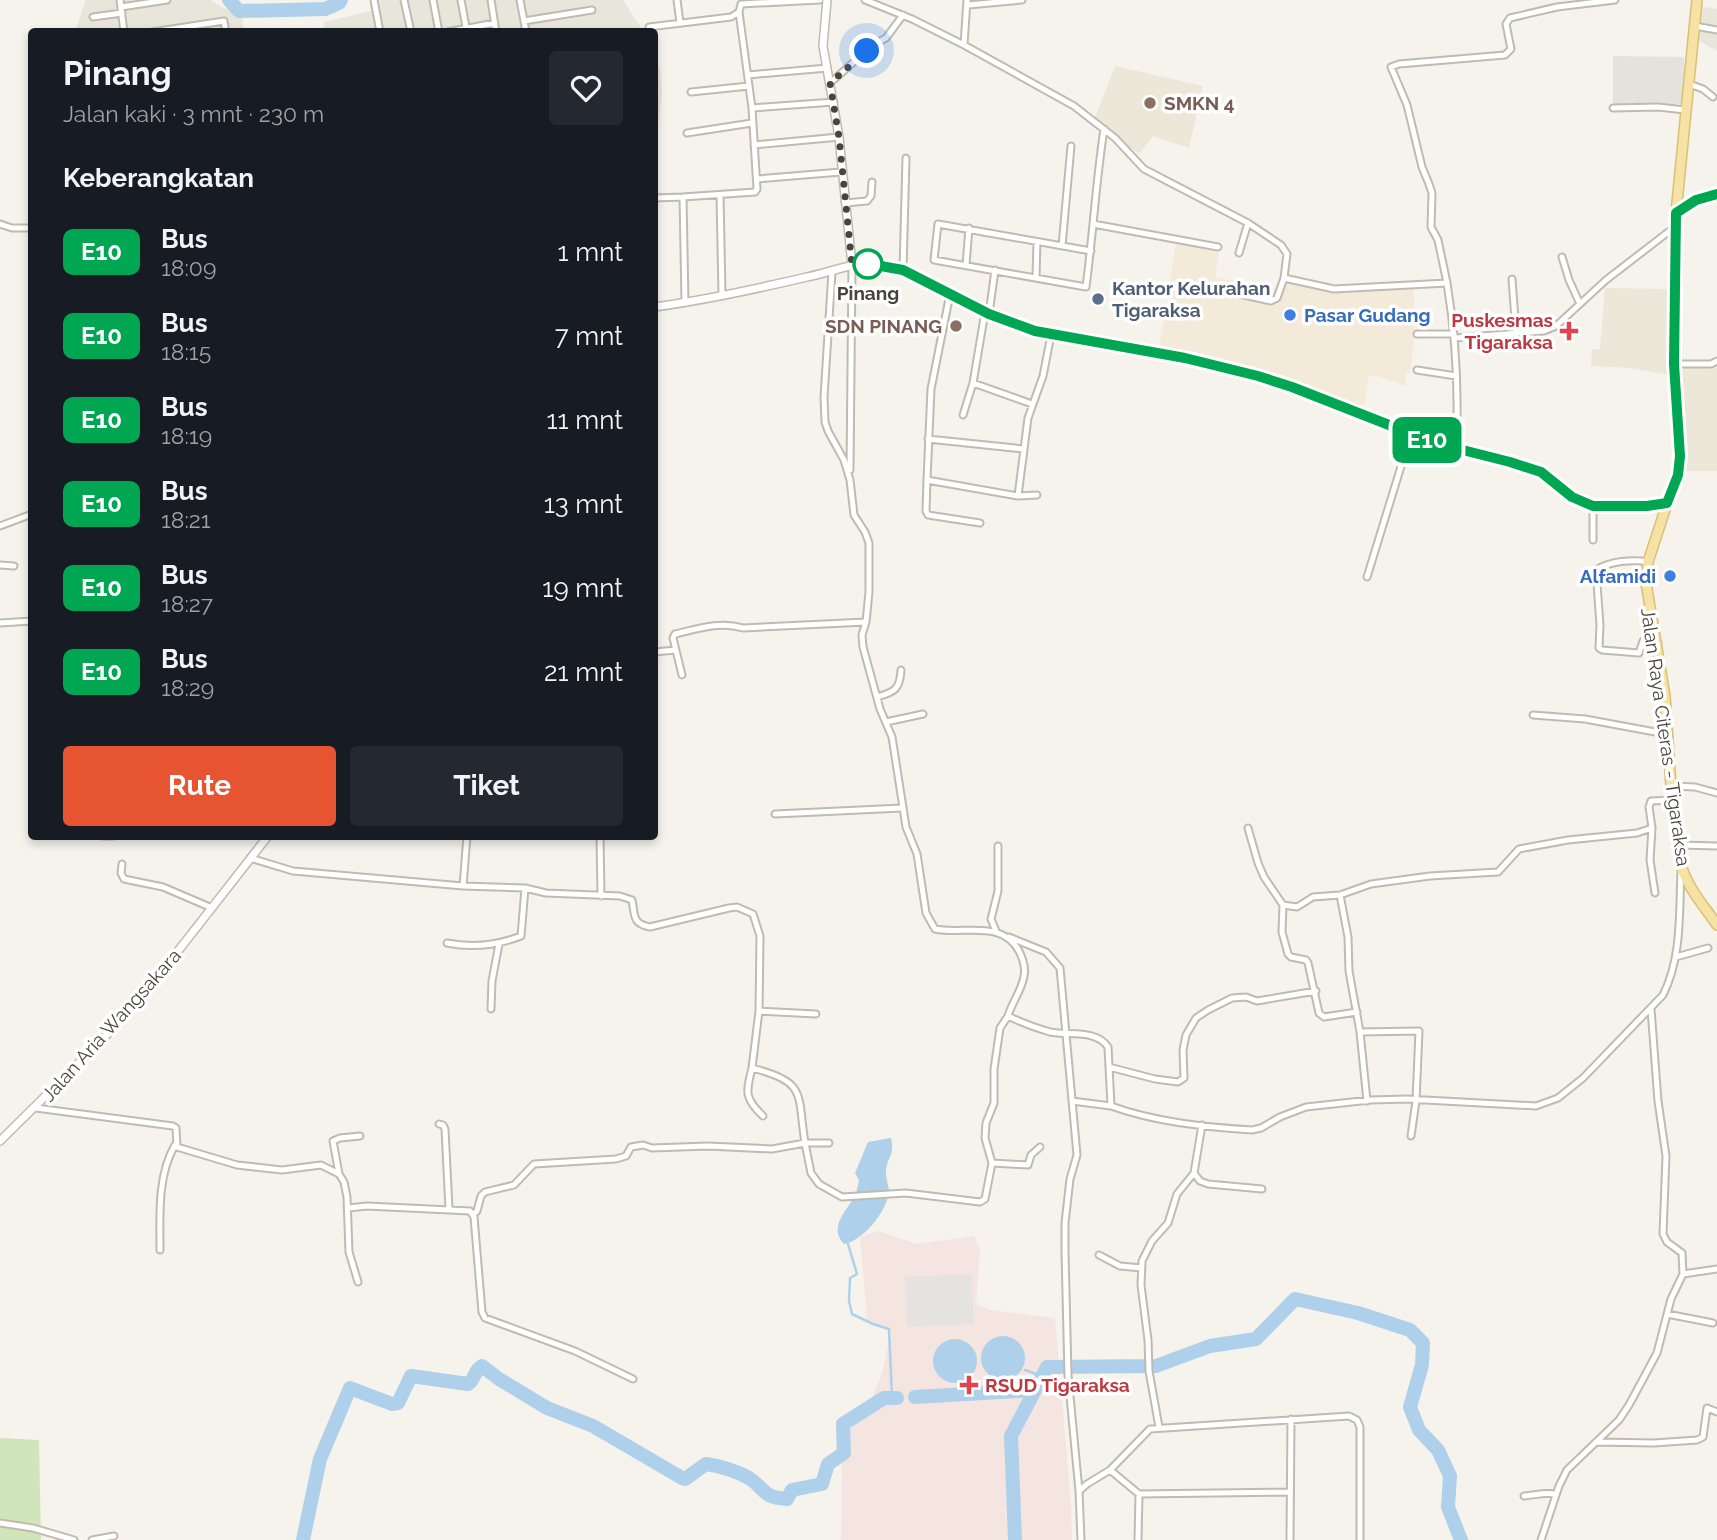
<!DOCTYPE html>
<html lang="id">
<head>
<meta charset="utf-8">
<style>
	body { margin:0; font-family:Raleway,sans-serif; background:#242831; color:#f1f3f6; height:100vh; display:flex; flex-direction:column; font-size:26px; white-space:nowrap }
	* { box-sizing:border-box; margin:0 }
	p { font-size:23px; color:#9ea1a6 }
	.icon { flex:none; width:38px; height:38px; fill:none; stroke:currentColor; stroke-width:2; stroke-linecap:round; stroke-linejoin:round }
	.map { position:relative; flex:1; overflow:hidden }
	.drawer { position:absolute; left:28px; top:28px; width:630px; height:812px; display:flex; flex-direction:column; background:#171b24; border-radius:7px; box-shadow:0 4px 10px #0003 }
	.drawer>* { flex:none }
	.badge { padding:0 14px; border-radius:10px; font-size:24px; line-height:46px }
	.you { position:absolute; width:35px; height:35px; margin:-18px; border:5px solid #fff; border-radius:50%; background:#1a73e8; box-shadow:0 0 0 10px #1a73e833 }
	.map>.badge { position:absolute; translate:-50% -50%; box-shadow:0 0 0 4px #fff }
	h2 { padding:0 35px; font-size:26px; line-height:63px }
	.round { display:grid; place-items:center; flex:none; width:74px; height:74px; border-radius:7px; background:#242831 }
	.head { display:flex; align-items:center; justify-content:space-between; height:119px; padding:0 35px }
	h1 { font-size:33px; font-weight:700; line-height:52px }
	.button { display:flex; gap:14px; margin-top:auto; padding:14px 35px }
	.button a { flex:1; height:80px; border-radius:7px; background:#e75431; color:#fff; font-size:28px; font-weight:700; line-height:80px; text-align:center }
	.button a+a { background:#242831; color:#f1f3f6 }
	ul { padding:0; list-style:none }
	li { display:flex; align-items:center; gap:21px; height:84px; padding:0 35px }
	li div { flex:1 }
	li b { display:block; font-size:26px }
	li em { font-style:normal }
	li .badge { min-width:77px; font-weight:700; text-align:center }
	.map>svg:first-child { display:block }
	.residential { fill:#e8e5db }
	.commercial { fill:#f4eada }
	.industrial { fill:#e5e2dd }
	.education { fill:#ece7d8 }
	.medical { fill:#f4e5e1 }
	.green { fill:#d0e5b9 }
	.parking { fill:#e4e3e0 }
	.water { fill:#afd0eb }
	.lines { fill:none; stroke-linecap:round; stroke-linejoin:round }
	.stream { stroke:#afd0eb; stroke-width:2.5 }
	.river { stroke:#afd0eb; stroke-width:14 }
	.minor-casing { stroke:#c0bbaf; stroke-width:9 }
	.tertiary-casing { stroke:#c0bbaf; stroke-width:10 }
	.primary-casing { stroke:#dac075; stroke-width:12 }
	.minor { stroke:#fff; stroke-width:5 }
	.tertiary { stroke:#fff; stroke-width:7 }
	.primary { stroke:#f6e2a5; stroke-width:9 }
	.line-casing { stroke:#fff; stroke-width:16 }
	.line { stroke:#00a651; stroke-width:10 }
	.walk { stroke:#49443a; stroke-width:7; stroke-dasharray:0 12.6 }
	.education-dot { fill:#8d6e63; stroke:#fff; stroke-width:2.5 }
	.stop-dot { fill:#fff; stroke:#00a651; stroke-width:3.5 }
	.service-dot { fill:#5c6f8a; stroke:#fff; stroke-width:2.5 }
	.shop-dot { fill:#3f7fe0; stroke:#fff; stroke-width:2.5 }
	.health-dot { fill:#e0444e; stroke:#fff; stroke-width:2.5 }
	.labels { text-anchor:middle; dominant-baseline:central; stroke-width:7; stroke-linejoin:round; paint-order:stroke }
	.education-label { font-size:19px; font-weight:bold; fill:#785e54; stroke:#fff; text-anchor:start }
	.service-label { font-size:19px; font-weight:bold; fill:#4e5e75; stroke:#fff; text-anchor:start }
	.stop-label { font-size:19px; font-weight:bold; fill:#49443a; stroke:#fff }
	.shop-label { font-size:19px; font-weight:bold; fill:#366cbe; stroke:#fff; text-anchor:start }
	.health-label { font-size:19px; font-weight:bold; fill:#be3a42; stroke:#fff; text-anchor:end }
	.street-label { font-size:19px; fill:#49443a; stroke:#fff }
</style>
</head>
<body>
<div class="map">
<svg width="1717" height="1540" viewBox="0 0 1717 1540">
	<rect width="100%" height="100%" fill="#f5f3ec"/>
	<path class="residential" d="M86,0H210L242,18L244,31L75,32Z
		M370,0H623L643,31L325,32L324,22L371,11Z
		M1697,6L1717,9V51L1694,38Z
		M654,57L660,70L662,94L658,125L655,129Z"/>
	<path class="commercial" d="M1176,242L1219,253L1215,277L1277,289L1279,281L1335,293L1414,289L1415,337L1410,373H1406L1405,386L1376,375L1369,376L1364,409L1260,373L1159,349Z"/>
	<path class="industrial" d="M1613,56L1684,57L1683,104H1613Z"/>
	<path class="education" d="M1115,66L1203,86L1189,148L1153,136L1139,154L1094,120Z
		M1605,288L1669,289L1670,375L1629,368L1591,366L1592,349H1600Z
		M1717,365V471H1683L1678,366Z"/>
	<path class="medical" d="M878,1231L917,1244L974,1236L980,1251L976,1303L989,1310L1055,1318L1071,1506L1072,1540H841L842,1451L836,1450V1421L872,1397L882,1373L889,1341L887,1329L867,1319L860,1237Z"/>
	<path class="green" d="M0,1438L39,1440L41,1540H0Z"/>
	<path class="parking" d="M971,1274L974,1324L907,1327L905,1277Z"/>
	<path class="water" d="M891,1138C895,1155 888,1155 886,1170C885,1177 889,1185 889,1192C887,1211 863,1241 844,1244C828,1227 846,1212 854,1197C857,1193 858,1185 859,1180L855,1173L868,1142Z
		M981 1358a22 22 0 1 1 44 0a22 22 0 1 1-44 0Z
		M933 1361a22 22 0 1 1 44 0a22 22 0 1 1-44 0Z"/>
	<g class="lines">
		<path class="stream" d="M848,1244L857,1274L850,1278L849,1301L852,1314L873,1324L889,1329L892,1398
			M1025,1370L1042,1376"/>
		<path class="river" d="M229,0L239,11L325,9L339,3L341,0
			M915,1397L1035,1390
			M303,1540L320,1459L350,1388L392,1404L398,1403L411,1376L468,1384C475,1380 474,1370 482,1366L499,1379L547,1408L593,1426L682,1478L685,1479L706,1464C720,1466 736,1471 749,1478C767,1490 761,1497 787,1499L792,1490L822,1484L828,1464L844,1453L843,1424L884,1398H897
			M1015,1540L1011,1436L1047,1367L1156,1366L1210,1346L1256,1339L1295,1299L1358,1313L1410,1330L1423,1343L1422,1365L1410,1407L1419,1430L1438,1450L1450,1476L1448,1507L1461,1540"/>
		<g class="minor-casing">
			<path id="minor" d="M120,0L124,32
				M374,0L380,32
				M404,0L411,32
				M433,0L439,32
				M461,0L466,27
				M491,0L496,32
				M520,0L526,32
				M677,0L680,23
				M865,0L912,19L964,45L1074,106L1115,138L1144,169L1248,223L1281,245L1287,254L1284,278L1334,289L1447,283C1456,338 1459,394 1456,449
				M968,5L1022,0
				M121,7L167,0
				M93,17L122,13
				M524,21L592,10
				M1695,26L1717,30
				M649,27L731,17L739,12
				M152,32L224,21L226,32
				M447,32L495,23
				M964,45L967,0
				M748,75L827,68
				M830,83L873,45L886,38L903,15
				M1689,84L1703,89L1713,97
				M691,92L749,86
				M752,108L834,102
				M1613,108L1658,107L1685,110
				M687,133L752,123
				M754,145L839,137
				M757,179L841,172
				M720,196L722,295
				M654,198L683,197
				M845,203L867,201L871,196L872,182
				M0,224L12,228H32
				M1093,224L1218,247
				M1062,246L1071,146
				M1091,251L938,224L934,260L1086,287C1093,234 1096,181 1104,129
				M1239,253L1248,223
				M1562,257L1569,280L1580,304
				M966,265L969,228
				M903,270L906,158
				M832,272L824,397L825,422L828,431L844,460L850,480L854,515L865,532L869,543V592L866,622L862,635L863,647L880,709L892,737L906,827L917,854L926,913L935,929C964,935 1001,919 1019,951C1023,959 1026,967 1024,976C1022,990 1012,1002 1008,1016C1022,1023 1036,1028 1050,1032C1069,1036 1096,1029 1108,1047L1111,1106C1155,1122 1205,1127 1252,1130L1261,1128L1280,1117L1306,1107L1370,1100L1407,1099L1536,1106L1558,1098L1583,1078L1663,995C1682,957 1679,913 1681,872
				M1036,277L1037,242
				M1512,279L1516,333
				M1447,283L1438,240L1431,227L1432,193L1429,184L1422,167L1407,105L1391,67L1399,64L1505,55L1511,49L1506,24L1510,18L1557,7L1615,0
				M1212,288L1271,301L1277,298L1284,278
				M950,294L931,389L927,480L1018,496L1037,495
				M685,303L683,197L755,192L757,189L752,108L739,12L741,4L820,0
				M989,314L995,270
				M1417,334H1454
				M1455,338L1544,331L1556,326L1606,280L1676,226
				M1674,364H1711L1717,361
				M1417,370L1456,376
				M973,383L985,312
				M963,415L973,383L1032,404
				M928,439L1024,449
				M850,470L852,265
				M927,480L926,511L928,515L980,523
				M1018,496L1028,418L1043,376L1051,335
				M1593,506V540
				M0,526L32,514
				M1648,562C1632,559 1610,561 1596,570L1600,625L1599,648L1602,650L1639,653L1643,641L1658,643
				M0,565L14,566
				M1367,577L1411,434
				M0,623L32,621
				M654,652L676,650
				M682,675L673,638L675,634C697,629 720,621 743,628L866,622
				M877,697C895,692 900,689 901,670
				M1533,715L1585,719L1666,734
				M886,722L923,714
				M1671,786L1695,787L1717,793
				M775,814L902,808
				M1248,828L1258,863L1264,877L1283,905L1282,932L1288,954L1291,957L1306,960L1308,963L1319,1013L1324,1017L1357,1012
				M1652,828L1650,860L1655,893
				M102,836H114
				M600,836L601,896
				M1679,845L1717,846
				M250,858L293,871L463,886L525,888L546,893L620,896L632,900C635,915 632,924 650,927L729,908L737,907L753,914L760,936L759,1011L752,1068C808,1082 797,1094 805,1143H829
				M122,864L121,873L124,879L163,887L212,908
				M463,886L467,836
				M1340,895L1348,937L1349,971L1360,1032L1419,1031L1416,1101L1411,1136
				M1283,905L1297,907L1313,897L1340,895L1371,884L1430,876L1498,872L1519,849L1568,840L1637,833L1652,828L1649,807L1651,801L1675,800
				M996,931L991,919L998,891V846
				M1009,937L1046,952L1060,968L1077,1155L1070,1179L1065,1223V1251L1068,1375L1079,1491
				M447,943C472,948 498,945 521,936L525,888
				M1676,957L1708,948
				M491,1009L492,981L499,944
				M1651,1009L1658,1101L1666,1156L1663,1234L1667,1242L1682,1253L1683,1274
				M759,1011L816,1014
				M1360,1032L1367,1101
				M1109,1067L1155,1079L1178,1082L1184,1078L1183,1050L1186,1035L1196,1018L1208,1010L1232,998L1246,997L1257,1001L1316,991
				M752,1068C746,1092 744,1098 763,1116
				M1072,1101L1111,1106
				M36,1108L173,1126L176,1128L177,1147L237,1165L282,1170L321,1165L339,1174L344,1182L347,1197L349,1252L358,1282
				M439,1124L443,1125L445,1129L449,1209
				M992,1163L1028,1165L1031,1155L1040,1147
				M1194,1173L1200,1181L1208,1184L1262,1189
				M339,1174L333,1141L340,1138L360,1136
				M348,1208L367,1206L470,1211L474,1217L482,1312L485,1318L575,1351L633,1379
				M473,1215L477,1211L481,1196L485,1192L514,1185L534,1164L616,1159L626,1156L631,1147L643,1145L652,1148L708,1146L772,1149L805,1143L811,1173L819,1184L842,1197L906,1193L980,1202L985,1199L992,1163L985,1138L986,1123L994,1103V1069L1000,1028L1008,1016
				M160,1250C160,1216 157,1176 175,1145
				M1099,1255L1120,1266L1142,1268
				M1667,1314L1713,1323
				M1159,1427L1149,1371L1148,1340L1141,1285L1142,1261L1152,1241L1168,1223L1177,1194L1194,1173L1202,1125
				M1596,1442L1654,1443L1697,1440L1703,1437L1707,1408L1717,1412
				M1110,1470L1139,1494L1290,1492
				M1524,1496C1536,1495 1544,1492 1556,1494
				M0,1523L33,1528L74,1540
				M92,1540L114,1536
				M1081,1540L1079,1491L1087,1484L1110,1470L1150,1429L1349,1416L1357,1420L1360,1427V1540
				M1138,1540L1139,1494
				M1290,1540L1291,1419
				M1541,1540L1559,1486L1567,1470L1619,1420L1629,1405L1657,1353L1671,1299L1683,1274L1717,1269"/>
		</g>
		<g class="tertiary-casing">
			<path id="tertiary" d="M827,0L823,46L839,137L852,265
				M1676,213L1696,200L1717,194
				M654,307C706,300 756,289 807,277C829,273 852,262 874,264C923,268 973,312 1021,327C1058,339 1098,343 1136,349C1178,356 1221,365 1261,377C1321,395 1377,424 1436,443C1465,453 1495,457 1524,466C1545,473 1556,486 1573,497C1599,514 1639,507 1667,503
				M0,1141L103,1039L153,983L268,836"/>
		</g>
		<g class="primary-casing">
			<path id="primary" d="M1697,0L1676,213L1674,364L1679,467L1648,562L1646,583L1665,696L1671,786C1678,812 1674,844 1682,868C1689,890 1705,907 1717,925"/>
		</g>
		<use href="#minor" class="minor"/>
		<use href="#tertiary" class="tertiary"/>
		<use href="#primary" class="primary"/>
	</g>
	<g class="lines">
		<g class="line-casing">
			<path id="line" d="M864,263L903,270L989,314L1035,331L1185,358L1258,376L1292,387L1435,443L1510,462L1541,472L1572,497L1593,506H1647L1667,503L1678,475L1680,456L1674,364L1676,213L1696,200L1717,194"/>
		</g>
		<use href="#line" class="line"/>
		<path class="walk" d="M867,51L830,83L839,137L852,265L868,264"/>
	</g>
	<g class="education-dot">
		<circle cx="1150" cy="103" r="7"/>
		<circle cx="956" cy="326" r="7"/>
	</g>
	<circle class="stop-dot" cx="868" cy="264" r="14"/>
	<circle class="service-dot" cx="1098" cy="299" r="7"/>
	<g class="shop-dot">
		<circle cx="1290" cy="315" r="7"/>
		<circle cx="1670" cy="576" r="7"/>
	</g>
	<g class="health-dot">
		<path d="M1565.5 320.5h7v7h7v7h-7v7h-7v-7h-7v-7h7z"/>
		<path d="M965.5 1374.5h7v7h7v7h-7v7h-7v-7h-7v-7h7z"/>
	</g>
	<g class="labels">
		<g class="education-label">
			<text x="1164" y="103">SMKN 4</text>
			<text x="942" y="326" text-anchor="end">SDN PINANG</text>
		</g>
		<g class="service-label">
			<text x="1112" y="288">Kantor Kelurahan<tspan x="1112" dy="22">Tigaraksa</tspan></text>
		</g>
		<g class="stop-label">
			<text x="868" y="293">Pinang</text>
		</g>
		<g class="shop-label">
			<text x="1304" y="315">Pasar Gudang</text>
			<text x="1656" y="576" text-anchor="end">Alfamidi</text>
		</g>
		<g class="health-label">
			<text x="1553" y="320">Puskesmas<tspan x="1553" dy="22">Tigaraksa</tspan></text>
			<text x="985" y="1385" text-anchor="start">RSUD Tigaraksa</text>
		</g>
		<g class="street-label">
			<text transform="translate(1666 737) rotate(82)">Jalan Raya Citeras - Tigaraksa</text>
			<text transform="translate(111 1025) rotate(-48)">Jalan Aria Wangsakara</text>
		</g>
	</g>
</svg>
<div class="you" style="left:867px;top:51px"></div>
<b class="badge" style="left:1427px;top:440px;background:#00a651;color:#fff">E10</b>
<section class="drawer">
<div class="head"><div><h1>Pinang</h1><p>Jalan kaki · 3 mnt · 230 m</p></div><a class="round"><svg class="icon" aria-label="heart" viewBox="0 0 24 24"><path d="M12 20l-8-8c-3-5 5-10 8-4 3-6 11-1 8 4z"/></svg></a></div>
<h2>Keberangkatan</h2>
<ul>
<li><span class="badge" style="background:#00a651;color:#fff">E10</span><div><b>Bus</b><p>18:09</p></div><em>1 mnt</em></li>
<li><span class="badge" style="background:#00a651;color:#fff">E10</span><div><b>Bus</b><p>18:15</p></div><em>7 mnt</em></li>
<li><span class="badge" style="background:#00a651;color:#fff">E10</span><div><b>Bus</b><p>18:19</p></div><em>11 mnt</em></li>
<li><span class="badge" style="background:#00a651;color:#fff">E10</span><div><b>Bus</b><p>18:21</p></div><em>13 mnt</em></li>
<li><span class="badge" style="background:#00a651;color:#fff">E10</span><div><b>Bus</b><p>18:27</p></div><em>19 mnt</em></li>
<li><span class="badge" style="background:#00a651;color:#fff">E10</span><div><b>Bus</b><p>18:29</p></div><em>21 mnt</em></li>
</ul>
<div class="button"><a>Rute</a><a>Tiket</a></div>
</section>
</div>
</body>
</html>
